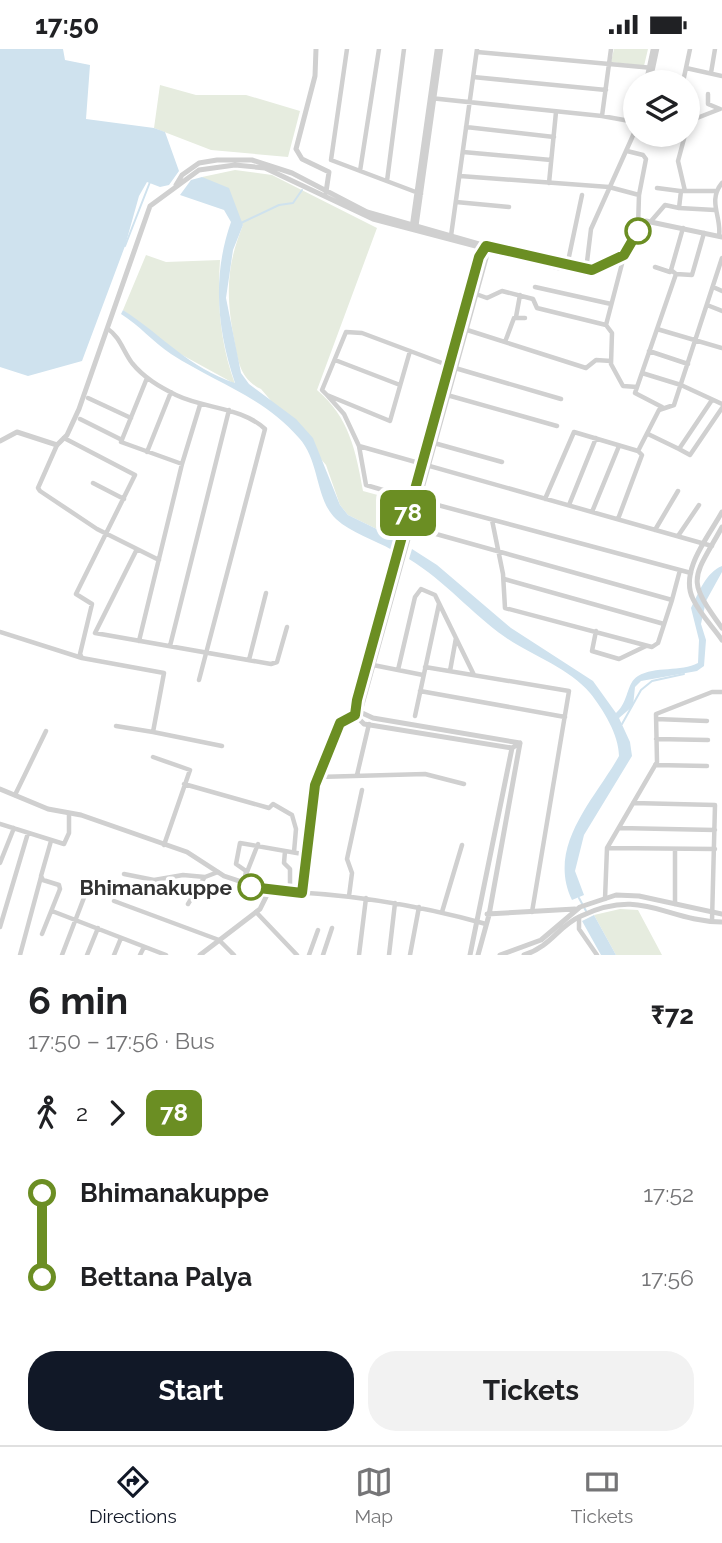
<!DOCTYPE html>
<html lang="en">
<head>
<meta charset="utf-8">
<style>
	body { margin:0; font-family:Raleway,sans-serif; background:#f2f2f2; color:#202124; height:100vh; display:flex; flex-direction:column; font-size:26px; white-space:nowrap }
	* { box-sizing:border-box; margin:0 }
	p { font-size:23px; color:#757577 }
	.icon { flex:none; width:38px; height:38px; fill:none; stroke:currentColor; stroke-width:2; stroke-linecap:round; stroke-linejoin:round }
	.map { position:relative; height:906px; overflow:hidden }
	.drawer { display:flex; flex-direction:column; background:#fff; flex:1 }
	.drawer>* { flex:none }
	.badge { padding:0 14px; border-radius:10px; font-size:24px; line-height:46px }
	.fabs { position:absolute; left:623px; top:21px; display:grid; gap:14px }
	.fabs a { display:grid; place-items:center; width:77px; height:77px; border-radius:50%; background:#fff; box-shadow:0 4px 10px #0003; font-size:35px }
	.map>.badge { position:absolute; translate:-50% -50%; box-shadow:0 0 0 4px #fff }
	.legs { display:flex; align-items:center; gap:10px; height:77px; padding:0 28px; font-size:23px }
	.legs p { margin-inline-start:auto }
	.summary { display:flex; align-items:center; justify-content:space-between; height:119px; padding:0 28px }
	h1 { font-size:38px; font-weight:700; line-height:52px }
	.action { display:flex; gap:14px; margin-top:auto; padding:14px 28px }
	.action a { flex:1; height:80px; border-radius:28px; background:#111827; color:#fff; font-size:28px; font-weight:700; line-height:80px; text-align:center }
	.action a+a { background:#f2f2f2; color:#202124 }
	ul { padding:0 28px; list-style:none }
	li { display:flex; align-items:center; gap:24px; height:84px; font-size:26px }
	li i { display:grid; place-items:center; width:10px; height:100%; margin:0 9px; background:currentColor }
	li i::after { content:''; width:18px; height:18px; margin:-9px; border:5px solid; border-radius:50%; background:#fff }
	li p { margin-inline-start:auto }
	li:first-child i { background:linear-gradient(#0000 50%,currentColor 0) }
	li:last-child i { background:linear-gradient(currentColor 50%,#0000 0) }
	.status { display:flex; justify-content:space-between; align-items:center; height:49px; padding:0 35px; background:#fff; direction:ltr }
	.status svg { height:19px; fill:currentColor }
	.menu { display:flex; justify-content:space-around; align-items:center; height:98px; border-top:2px solid #e0e0e0; background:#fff; font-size:19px; color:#757577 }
	.menu a { display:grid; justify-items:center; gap:4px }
	.menu .on { color:#111827 }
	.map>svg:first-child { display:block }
	.green { fill:#e6ecdf }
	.water { fill:#cfe2ee }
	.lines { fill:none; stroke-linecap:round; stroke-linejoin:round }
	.stream { stroke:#cfe2ee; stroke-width:2 }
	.minor { stroke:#d0d0d0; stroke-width:4.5 }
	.tertiary { stroke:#d0d0d0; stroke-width:5 }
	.line-1-casing { stroke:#fff; stroke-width:16 }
	.line-1 { stroke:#6b8e23; stroke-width:10 }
	.stop-1-dot { fill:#fff; stroke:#6b8e23; stroke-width:3.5 }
	.labels { text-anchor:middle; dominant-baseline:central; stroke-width:7; stroke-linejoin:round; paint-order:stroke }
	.stop-label { font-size:21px; font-weight:bold; fill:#333; stroke:#fff; text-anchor:end }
</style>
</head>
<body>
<div class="status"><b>17:50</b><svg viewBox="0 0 49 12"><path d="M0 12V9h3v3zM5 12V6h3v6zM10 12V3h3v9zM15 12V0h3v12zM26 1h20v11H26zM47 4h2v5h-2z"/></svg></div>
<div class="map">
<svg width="722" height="906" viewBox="0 0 722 906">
	<rect width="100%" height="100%" fill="#fff"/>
	<path class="green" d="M614,0H648L644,17L611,13Z
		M160,36L196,46H246L300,62L288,108L211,101L154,79Z
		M235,121L272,126L377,179L317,341C349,368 356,402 363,442L407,454L395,489L348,466L340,456L326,416L261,340C240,330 238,312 234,290C226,246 226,218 243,176L202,128Z
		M146,206L166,213L220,211C217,254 220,294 235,335L173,301L123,261Z
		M620,860L638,861L662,906H616L594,866Z"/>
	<path class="water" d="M0,0H63L65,11L90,16L86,70L154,79L165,83L179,122L169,136L160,138L147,133L139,147L125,197L82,312L28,327L0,318Z
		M202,128L229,139L243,176L233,201L226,249L241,324L249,335L296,370L313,389L340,456L348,466L395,489L392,501C375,491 351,484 336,470C315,450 320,412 299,389C262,347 216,334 171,305C153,293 139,276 121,265L123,261C162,286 189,319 235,334C217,280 212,227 231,173L224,161L180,146L191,131Z
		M412,500L437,516L511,579L593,632L616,664C629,653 626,634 638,627C655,617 681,623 698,614L699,591L691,559C698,545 706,523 722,517V523L706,552L701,575L706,591L704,617L697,622L641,632L635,638L633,657L619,669L630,693L632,707L584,786L575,822L584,846L572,851C546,797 595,750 619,707C619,686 603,660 590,644C569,619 531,606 505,588C471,564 445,532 409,510Z
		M594,866L616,906H601L582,872Z"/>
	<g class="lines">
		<path class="stream" d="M241,174L279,156L293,154L302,141
			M125,197L150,133
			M622,675L641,641L652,632L684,625
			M579,849L586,862"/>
		<path class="minor" d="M347,0L331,111L421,145
			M477,3L653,19
			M686,19L722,27
			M711,24L715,0
			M473,28L606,41
			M646,33L653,0
			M650,33L657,0
			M683,33L690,0
			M708,45V55L720,60
			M430,49L602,67L635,73
			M602,67L611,0
			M466,78L554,88
			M688,78L697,69L720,60
			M685,86L678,112L685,142
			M627,102L643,106L646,110L639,146L638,178
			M463,103L551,111
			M360,122L379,0
			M460,127L609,138L639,146
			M387,132L404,0
			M549,134L556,63
			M657,139L680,142
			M456,153L509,158
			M679,159L715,161
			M652,171L665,156L679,159L681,142H715
			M412,177L437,0
			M416,179L441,0
			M451,187L477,0
			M719,187C722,168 707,152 722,134
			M624,207L606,276L612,284L611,315L623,337L637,338
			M567,217L582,146
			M655,218L670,223
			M586,221L591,180L635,82
			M676,225L692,226L704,184
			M535,238L611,255
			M713,238L722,242
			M476,245L487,249L502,242L533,250L537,259L606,276
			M707,256L722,262
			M516,268L520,246
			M108,280C120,288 123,302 132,314C144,329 160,338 176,346C205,360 242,358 265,380L199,631
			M464,280L586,319L596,311L611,312
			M657,280L722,299
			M505,293L514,269H525
			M410,302L390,372L327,346L322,341L346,283L362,284L450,317
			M649,302L688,315
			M335,311L400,336
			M455,319L561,350
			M642,324L681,336L722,355
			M147,329L121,393L182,415
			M327,346L344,365L359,397L712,497
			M447,346L557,377
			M88,349L131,369
			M662,358L635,344L676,225L671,221L683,179
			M80,370L122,391
			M648,385L679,400L712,351
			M64,389L135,426L76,545L92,555L80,605L82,609L164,624L153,683L116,677
			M434,394L502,413
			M57,396L38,439L40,442L97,480L159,511
			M359,397L366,436L413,450
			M679,400L690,406L722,359
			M147,403L171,343
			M93,434L124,450
			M545,450L574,383L638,402
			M419,451L691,524
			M569,456L596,389
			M592,463L619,397
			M618,470L642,406L638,402L659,361L674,356L722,209
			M492,471L503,525L505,559L652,598L658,594L672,551
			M411,478L672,551L680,521
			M655,481L678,442
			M678,487L699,456
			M137,500L95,584L271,615L277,613L287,578
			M504,530L664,575
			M596,582L592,602L619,610L646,597
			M0,583L82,609
			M139,592L182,415L200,356
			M170,597L229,361
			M249,611L266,544
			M373,616L423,626
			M425,618L569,642L532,863
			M398,621L415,548L421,540L435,546L474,626
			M450,622L456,589
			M420,642L565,668
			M415,667L439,555
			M656,670L707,672
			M153,683L222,697
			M656,690L708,691
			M153,708L190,721L164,796
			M655,716L707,717
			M357,726L369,675
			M318,728L425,725L464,735
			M184,735L269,759L273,755L292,766L296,780L294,803
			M15,746L46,682
			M633,754L715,756L712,872
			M0,775L64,795L69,784V765
			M619,779L715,781
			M608,799L715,800
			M285,802L284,814L290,820V843
			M0,814L14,779
			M247,823L258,795
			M124,825L154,831L183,826L205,828L218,823
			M244,834L246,822L236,815L240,794L308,806
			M269,842C344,844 415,855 486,875
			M302,844L315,736L340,674L361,665
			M349,847L352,824L347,810L362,741
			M605,850L607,799L657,713L656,665L712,643H722
			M114,852L219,891L234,906
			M188,855L204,829
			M675,855V800
			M52,862L166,906
			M256,863L297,906
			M442,863L462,796
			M579,868V880L597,906
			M0,878L28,784
			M42,885L60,840L59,836L43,831L41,827L51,792
			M20,906L41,828
			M62,906L85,846
			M87,906L98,879
			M114,906L121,889
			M140,906L144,898
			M309,906L318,881
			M323,906L332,879
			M359,906L366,849
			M389,906L395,854
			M410,906L419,858"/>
		<path class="tertiary" d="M316,0L315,27L296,100L302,110L329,123L326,143
			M176,136L182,126L199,114L217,111H252L292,124L367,163L486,197L586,221L624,207L638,178L646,172L722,188
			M486,197V209L360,663L373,669L520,694
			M484,205L479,208L357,651L355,666L364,675L512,699L520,694
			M0,392L17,383L57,396L67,386L79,360L150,157L199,121L235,116L265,119L373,170L559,219L566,218
			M722,463C709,487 679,522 693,550C700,565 713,578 722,591
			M722,478C693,531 685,528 722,579
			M0,740L48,760L81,766L187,803L224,827L269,842L260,860L200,906
			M487,865L575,860
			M470,906L512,699
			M478,906L489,866L520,694
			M500,906L541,891L580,858L616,846L639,847L722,865
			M524,906C552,897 558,877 581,867C643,838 665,872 722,873"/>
	</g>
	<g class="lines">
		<g class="line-1-casing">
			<path id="line-1" d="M251,838L302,844L315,736L340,674L355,666L357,651L479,208L486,197L592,221L624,206L638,182"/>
		</g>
		<use href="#line-1" class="line-1"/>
	</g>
	<g class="stop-1-dot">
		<circle cx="638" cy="182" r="12"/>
		<circle cx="251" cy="838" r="12"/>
	</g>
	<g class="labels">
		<g class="stop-label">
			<text x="232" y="838">Bhimanakuppe</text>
		</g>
	</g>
</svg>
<div class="fabs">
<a><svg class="icon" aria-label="layers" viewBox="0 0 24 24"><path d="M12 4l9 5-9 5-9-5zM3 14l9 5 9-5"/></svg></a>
</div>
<b class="badge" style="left:408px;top:464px;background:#6b8e23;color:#fff">78</b>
</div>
<section class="drawer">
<div class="summary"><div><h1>6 min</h1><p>17:50 – 17:56 · Bus</p></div><b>₹72</b></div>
<div class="legs"><svg class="icon" aria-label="walk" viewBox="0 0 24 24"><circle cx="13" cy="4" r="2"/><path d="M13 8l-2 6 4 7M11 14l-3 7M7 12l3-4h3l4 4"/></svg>2<svg class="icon" aria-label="forward" viewBox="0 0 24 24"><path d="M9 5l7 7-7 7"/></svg><b class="badge" style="background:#6b8e23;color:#fff">78</b></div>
<ul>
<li><i style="color:#6b8e23"></i><b>Bhimanakuppe</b><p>17:52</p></li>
<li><i style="color:#6b8e23"></i><b>Bettana Palya</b><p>17:56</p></li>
</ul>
<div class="action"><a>Start</a><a>Tickets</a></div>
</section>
<nav class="menu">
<a class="on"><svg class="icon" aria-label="directions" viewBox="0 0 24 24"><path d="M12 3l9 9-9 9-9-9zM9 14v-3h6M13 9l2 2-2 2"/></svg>Directions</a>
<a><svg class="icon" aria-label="map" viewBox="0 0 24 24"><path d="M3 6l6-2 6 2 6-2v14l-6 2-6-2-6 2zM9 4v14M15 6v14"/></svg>Map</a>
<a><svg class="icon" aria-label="tickets" viewBox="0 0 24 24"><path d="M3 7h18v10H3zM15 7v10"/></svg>Tickets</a>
</nav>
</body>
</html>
